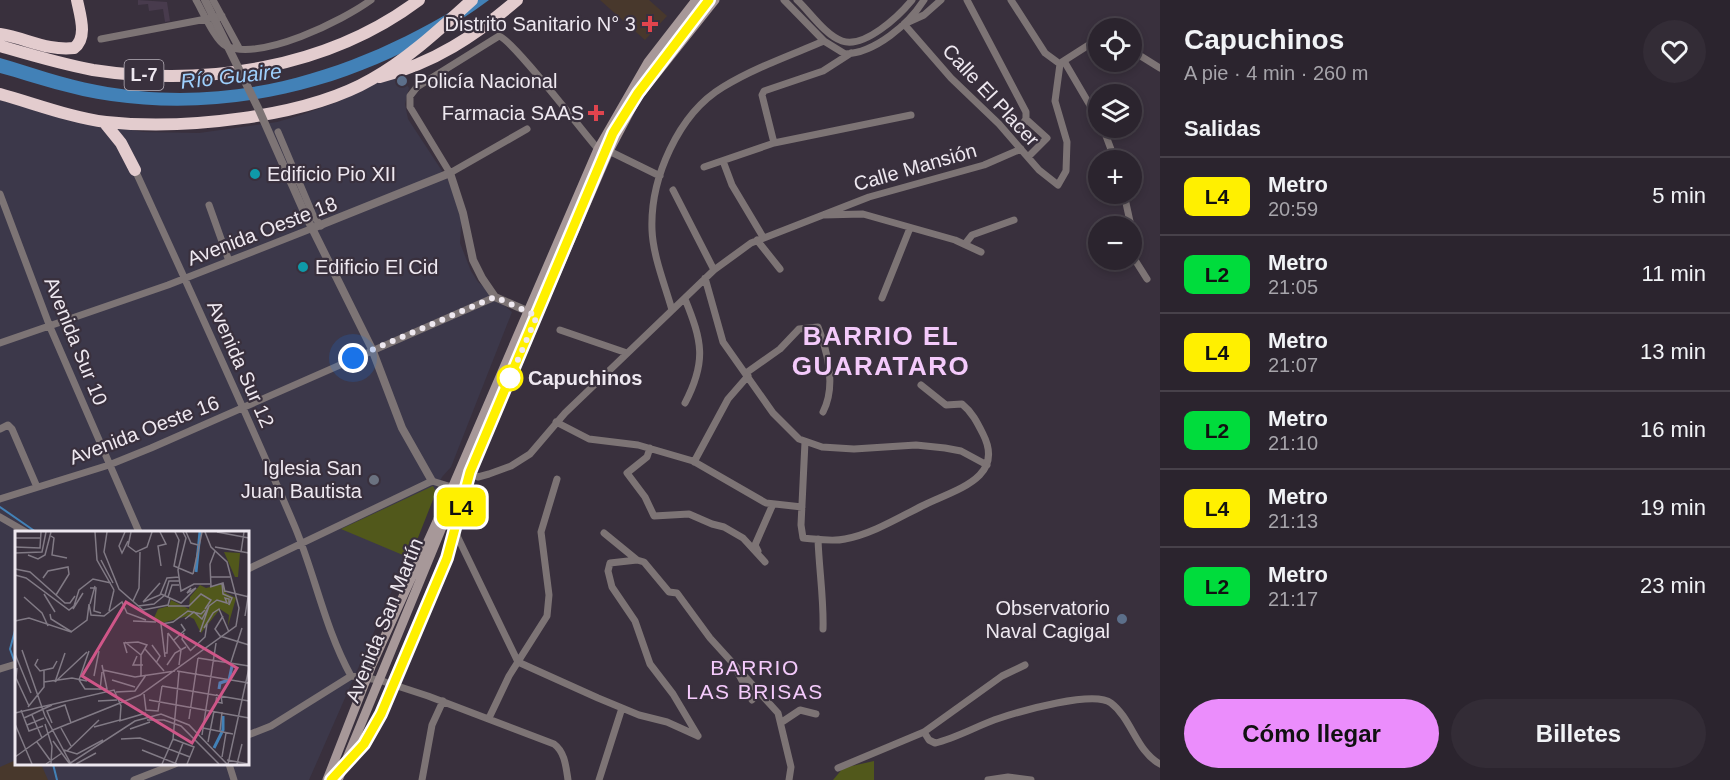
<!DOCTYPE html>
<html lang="es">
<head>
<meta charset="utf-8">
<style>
	body { margin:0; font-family:Helvetica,sans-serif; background:#332c36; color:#f1f3f6; height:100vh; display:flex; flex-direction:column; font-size:22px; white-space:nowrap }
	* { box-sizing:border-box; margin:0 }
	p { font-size:20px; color:#a6a4aa }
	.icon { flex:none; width:33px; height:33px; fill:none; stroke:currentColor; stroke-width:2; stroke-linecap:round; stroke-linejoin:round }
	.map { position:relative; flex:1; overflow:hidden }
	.side { display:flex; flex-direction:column; background:#2b242e; width:570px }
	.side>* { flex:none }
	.badge { padding:0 12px; border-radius:9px; font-size:21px; line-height:39px }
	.buttons { position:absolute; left:1088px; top:18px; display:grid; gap:12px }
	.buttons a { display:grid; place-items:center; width:54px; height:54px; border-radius:50%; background:#2b242e; box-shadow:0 3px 9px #0003,0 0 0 2px #47414a; font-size:30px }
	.you { position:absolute; width:30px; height:30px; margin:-15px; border:4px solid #fff; border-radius:50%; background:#1a73e8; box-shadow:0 0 0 9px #1a73e833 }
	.map>.badge { position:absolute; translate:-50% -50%; box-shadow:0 0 0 3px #fff }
	h2 { padding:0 24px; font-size:22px; line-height:54px }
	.round { display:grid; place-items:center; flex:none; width:63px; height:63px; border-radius:32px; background:#332c36 }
	.head { display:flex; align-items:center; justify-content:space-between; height:102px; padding:0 24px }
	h1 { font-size:28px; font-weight:700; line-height:45px }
	.button { display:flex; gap:12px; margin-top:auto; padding:12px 24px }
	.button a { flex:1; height:69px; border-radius:36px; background:#eb8dfc; color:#111; font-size:24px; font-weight:700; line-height:69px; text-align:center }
	.button a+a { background:#332c36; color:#f1f3f6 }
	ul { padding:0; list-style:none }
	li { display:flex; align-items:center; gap:18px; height:78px; padding:0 24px; border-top:2px solid #47414a }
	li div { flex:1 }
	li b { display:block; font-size:22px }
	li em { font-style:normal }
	li .badge { min-width:66px; font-weight:700; text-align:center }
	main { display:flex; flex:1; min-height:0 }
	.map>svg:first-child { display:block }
	.commercial { fill:#3c384a; fill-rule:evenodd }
	.industrial { fill:#48382c }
	.built { fill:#483b4d }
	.green { fill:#51581b }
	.water { fill:#4281b7 }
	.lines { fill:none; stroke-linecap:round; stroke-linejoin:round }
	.stream { stroke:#4281b7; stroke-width:2 }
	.minor { stroke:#7d7475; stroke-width:7 }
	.tertiary { stroke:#7d7475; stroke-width:8 }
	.secondary { stroke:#a79899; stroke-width:9 }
	.motorway { stroke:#e3ccce; stroke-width:12 }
	.tertiary-bridge { stroke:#7d7475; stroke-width:8 }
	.line-casing { stroke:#fff; stroke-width:14 }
	.line { stroke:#fff000; stroke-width:9 }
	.walk { stroke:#eee8f0; stroke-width:6; stroke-dasharray:0 10.8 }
	.health-dot { fill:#e0444e; stroke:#39303d; stroke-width:2 }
	.service-dot { fill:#5c6f8a; stroke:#39303d; stroke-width:2 }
	.culture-dot { fill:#0f9aa8; stroke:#39303d; stroke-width:2 }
	.stop-dot { fill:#fff; stroke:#fff000; stroke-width:3 }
	.worship-dot { fill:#6b7280; stroke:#39303d; stroke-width:2 }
	.labels { text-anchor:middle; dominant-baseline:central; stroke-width:4.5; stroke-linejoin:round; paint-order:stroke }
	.shield { fill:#39303d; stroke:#b8b1ba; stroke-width:1.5 }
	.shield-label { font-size:18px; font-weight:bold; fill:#eee8f0 }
	.poi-label { font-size:20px; fill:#eee8f0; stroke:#39303d; text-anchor:end }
	.street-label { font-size:20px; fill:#eee8f0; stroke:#39303d }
	.stop-label { font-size:20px; font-weight:bold; fill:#eee8f0; stroke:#39303d; text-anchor:start }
	.water-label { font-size:21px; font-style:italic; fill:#9ecffc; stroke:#39303d }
	.neighbourhood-label { font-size:21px; letter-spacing:1.5px; fill:#f4cafb; stroke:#39303d }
	.district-label { font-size:26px; font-weight:bold; letter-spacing:1.5px; fill:#f4cafb; stroke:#39303d }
	.inset-river { fill:none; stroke:#4281b7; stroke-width:3 }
	.inset-road { fill:none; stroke:#817a85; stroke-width:1.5 }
	.view { fill:#cf5688; fill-opacity:0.15; stroke:#cf5688; stroke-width:3 }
	.inset-edge { fill:none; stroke:#eee8f0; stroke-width:3 }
</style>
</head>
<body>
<main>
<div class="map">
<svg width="1160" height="780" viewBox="0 0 1160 780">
	<rect width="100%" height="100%" fill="#39303d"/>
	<path class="commercial" d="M398,71L409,88L405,104L408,119L448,180L462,213L460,243L471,271L478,282L512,312L451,467L442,477L309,780H0V100L94,124L144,132L199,133L277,122L301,115L340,101ZM16,532H248V764H16Z"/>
	<path class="industrial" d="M600,0H649L667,16L645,40Z
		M16,760V764H41L48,780H0V767Z"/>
	<path class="built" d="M138,0L167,2L170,21L165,22L163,9L149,11L148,4L138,5Z"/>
	<path class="green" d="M433,486L436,492L410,558L341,529Z
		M874,761V780H833L843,768Z"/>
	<path class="water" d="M470,0H489C381,80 244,120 111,101C73,96 36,83 0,73V58C32,67 64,79 97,85C232,111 357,71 470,0Z"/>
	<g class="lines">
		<path class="stream" d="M0,507L36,532
			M15,663L10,649L16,627
			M53,764L57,780"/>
		<path class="minor" d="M196,0C202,10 216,42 226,46C262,61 342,21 371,0
			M213,0L239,48
			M784,0L824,41L845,54C875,53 909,24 924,0
			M797,0C810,12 825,35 842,41C864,49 899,16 912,0
			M941,0L924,15L904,24L951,78L999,124L1039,170L1058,185L1066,171L1067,142L1055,101L1060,64
			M967,0L1026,112V119L1020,128
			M1011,0L1045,53L1060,64
			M101,39L222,16
			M1131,50L1160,68
			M1064,61L1098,119
			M1062,62L1098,39
			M1026,119L1047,138L1028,157
			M1103,128L1115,160
			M527,129L450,173L410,107V96L417,87L499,36C513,40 582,131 598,149
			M278,132L313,215L321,226
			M774,143L762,95L764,91L823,71L851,53
			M609,151L660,176
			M723,161L732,185L763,237
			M704,167L774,143L911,115
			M135,170C189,288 244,407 295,527C315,575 325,629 351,676
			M673,190L714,270
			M0,194L50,327L139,532
			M1124,194L1131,226
			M209,205L229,261
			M823,215L863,214L955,240L981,252
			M1131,228L1135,260L1147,279
			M757,240L780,269
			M965,244L972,235L1014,220
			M705,278L723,342L773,413L799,439L822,447L854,449L916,445L945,448L961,451L987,465
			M882,298L910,228
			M672,310C665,285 653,256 652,230C650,179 678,114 723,87C754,68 791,55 824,41
			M560,330L627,353
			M0,343L168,285L313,228
			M746,373L780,349L799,329L818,327C828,353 836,387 823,412
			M685,403C707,361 702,341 685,299
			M556,422L589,439L638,445L693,461L766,503L802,507
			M0,429L8,425L12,429L37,487
			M805,442L801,525L803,538C817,539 832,542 845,539C872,534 898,518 922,506C953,490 1006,479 983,434C977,422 972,412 962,404L946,405L921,385
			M650,448L647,457L627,473L645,497L654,516L689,514L712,524L724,527L743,538L765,562
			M694,462L728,399L748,376
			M467,472L478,477L489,474L511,466L530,454L565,413L714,270L751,243L869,197L984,165L1021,149
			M0,499L109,465L151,448L495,297
			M447,515L518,662L598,698L639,715L667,722L698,736
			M0,517L26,532
			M604,533L637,560L644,562L669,592L677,593L710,638L778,713L791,767L789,780
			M818,539C819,569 824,600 823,629
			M758,551L755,545L773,504
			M637,560L610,563L608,571L612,587L635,621L650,664L673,694L698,736
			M248,569L432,481L455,488
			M0,669L16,664
			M736,669L752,700
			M351,676L379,680L428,696L554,744C565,752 566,767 568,780
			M489,718L509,676L547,616L549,595L541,532L557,479
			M782,722L800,710L816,714
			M924,732L929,740L935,743C957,738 978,725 1000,718C1021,711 1094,690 1111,703C1132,719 1136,751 1160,764
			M248,735L271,726L351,676
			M229,764L234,780
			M838,768L924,732L1002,676L1025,665
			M134,780L175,764
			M422,780L432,725L443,701
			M599,780L622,708
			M988,780L1008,777L1031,780"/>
		<path class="tertiary" d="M305,214L372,349L402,428L432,481
			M313,228L450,173L463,213L473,260L482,278L495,297L534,314"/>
		<path class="secondary" d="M643,78L705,0
			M327,780L371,667L452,488L598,149L648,62L696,0
			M338,780L447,515L513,373L609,151L637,98L715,0"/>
		<path class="motorway" d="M0,34C26,38 47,51 74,48C88,38 80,15 77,0
			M0,46C31,55 61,64 93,70C204,87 327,69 419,0
			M380,77C434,63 475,36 517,0
			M0,94C33,103 72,118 106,122C182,130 305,118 372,79C408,59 441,28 472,0
			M104,122L121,143L135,170"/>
		<path class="tertiary-bridge" d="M205,0L259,110L305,214"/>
	</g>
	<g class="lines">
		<g class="line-casing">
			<path id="line" d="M331,780L364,744L381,714L447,558L470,472L613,133L638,93L709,0"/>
		</g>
		<use href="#line" class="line"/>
		<path class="walk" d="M353,358L495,297L537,316L510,378"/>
	</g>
	<g class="health-dot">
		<path d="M647 15h6v6h6v6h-6v6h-6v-6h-6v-6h6z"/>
		<path d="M593 104h6v6h6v6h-6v6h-6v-6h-6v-6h6z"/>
	</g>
	<g class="service-dot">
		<circle cx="402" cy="81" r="6"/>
		<circle cx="1122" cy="619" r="6"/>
	</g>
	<g class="culture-dot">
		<circle cx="255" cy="174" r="6"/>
		<circle cx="303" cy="267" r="6"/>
	</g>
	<circle class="stop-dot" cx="510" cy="378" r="12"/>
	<circle class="worship-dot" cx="374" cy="480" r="6"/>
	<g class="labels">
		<rect class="shield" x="124.5" y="60" width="39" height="30" rx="4.5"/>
		<g class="shield-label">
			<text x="144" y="75">L-7</text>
		</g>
		<g class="poi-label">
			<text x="636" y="24">Distrito Sanitario N° 3</text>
			<text x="414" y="81" text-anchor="start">Policía Nacional</text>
			<text x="584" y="113">Farmacia SAAS</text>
			<text x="267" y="174" text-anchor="start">Edificio Pio XII</text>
			<text x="315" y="267" text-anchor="start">Edificio El Cid</text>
			<text x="362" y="468">Iglesia San<tspan x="362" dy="23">Juan Bautista</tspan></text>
			<text x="1110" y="608">Observatorio<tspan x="1110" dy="23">Naval Cagigal</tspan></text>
		</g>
		<g class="street-label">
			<text transform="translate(991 95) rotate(47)">Calle El Placer</text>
			<text transform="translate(915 167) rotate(-16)">Calle Mansión</text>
			<text transform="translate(262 231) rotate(-21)">Avenida Oeste 18</text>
			<text transform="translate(76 341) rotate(68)">Avenida Sur 10</text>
			<text transform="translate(241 364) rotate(66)">Avenida Sur 12</text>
			<text transform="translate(144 430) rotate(-21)">Avenida Oeste 16</text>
			<text transform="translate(384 620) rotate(-68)">Avenida San Martín</text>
		</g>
		<g class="stop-label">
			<text x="528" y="378">Capuchinos</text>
		</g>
		<g class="water-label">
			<text transform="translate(231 76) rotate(-6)">Río Guaire</text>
		</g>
		<g class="neighbourhood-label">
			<text x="755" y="667">BARRIO<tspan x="755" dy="24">LAS BRISAS</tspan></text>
		</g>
		<g class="district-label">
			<text x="881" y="336">BARRIO EL<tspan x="881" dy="30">GUARATARO</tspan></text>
		</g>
	</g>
	<g transform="translate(15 531)">
		<rect width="234" height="234" fill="#39303d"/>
		<path d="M209,21L225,22L223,46H220ZM208,53L211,62L221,67L213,95L214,84L205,78L186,102L179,88L173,85L147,92L138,89L143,78L154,75L156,69L174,78L175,66L185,54L191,57Z" fill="#51581b"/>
		<path class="inset-river" d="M181,41L185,1M204,158L205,152L214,149L217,135M199,217L208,199V185"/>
		<path class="inset-road" d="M80,1L82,29L99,59M92,1L89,21L104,58L128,79L153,74L155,67M110,1L104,15L107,22L113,10M116,1L113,15L121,21L132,16L137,1M145,1L151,13L143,15L146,35M160,1L164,9L159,35L178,43M168,1L171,7L163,39L166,60L179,53H195M171,1L176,12L183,14M202,1L234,7M36,5L39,7L37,24L52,27M0,7H26M0,16L25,17L26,1M200,16L234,22M226,21L229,1M0,22L27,21L31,1M13,24L23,28L30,24L36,1M86,29L98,52M0,38L15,41L50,72H55L60,65M178,43L187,1M0,44L11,47L54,79L59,75L64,59L78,48L96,52M195,46H215M28,47L33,40L53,36L54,43L41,64M195,56L208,52L210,61M196,56L195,33L200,20M75,57H81L79,80L86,82M210,60L234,66M29,63L40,81M146,63L166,72L181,57L172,62L176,57M150,64L154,50H164M9,66L27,82L33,95M153,66L157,54H164M118,70L124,57L125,21M128,71L145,64L152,47L164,46M128,71L145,52M75,73L80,55M123,75L139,73L150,64M153,75H174L186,63L196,69L190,78M194,75L202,69L212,72L210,67L214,68V74L217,67L208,63L207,52M58,78L68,62M94,80L99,59M35,83L36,88L57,101M208,85L200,98L205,105L234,114M230,85L234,60M170,88L179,81L187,88L194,75L185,101M0,90L14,87L56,101L72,89L74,73L76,84L89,85L107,71L112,82L131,89M118,90L141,91M189,97L198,82L204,78L214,101M153,102L166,119L164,134M169,102L167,108L175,119M159,109L170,99L166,93M110,111L126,124V145M137,114L145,125L141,132M130,118L149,140M7,119L30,185L56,233M74,120L64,149L70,158H92L87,134M175,120L190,106L192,93M112,122L109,112L123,111L132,114L126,124M149,122H152L153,102M0,123L16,162M122,125L118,134H128M150,126L146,93L158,91L173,80L186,83L190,79M183,127L234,135M23,128L20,134L25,140L38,137L42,130M216,131L227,97M152,134L160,122L171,116M2,137L1,147L14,175M88,139L120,146L160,140M162,140L234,152M79,145L84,120M97,149L120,156M29,151L57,147L72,150M40,151L72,121M40,151L50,122M147,155L234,170M85,159L87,141M101,161L120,160L131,144M129,163L131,179L143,180L147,155M202,163L201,171L207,172L206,164M134,169L234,187M83,170L102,169M13,176L29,156V139M6,179L14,200L28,195M0,182L99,159L106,175L105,189L79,196M17,184L27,207M9,187L37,174M174,188L183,127M132,189H149L166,195L204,233M104,190L131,182M37,192L32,180L50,174L56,192M0,193L17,233M30,193L37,215L36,233M12,194L29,187M46,197L56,215M188,197L218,203M115,198L135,191M205,200L207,181M187,204L201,112M106,208L125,207L175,226M158,208L179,216L172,233M38,210L54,232M22,211L35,229M193,211L199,180M49,219L62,223L88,209M127,219L162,233M52,220L84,189M0,226L38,199L125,164L221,95L224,77L212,31L196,16L190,1M207,226L211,202M212,229L234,233M31,233L47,222M54,233L120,190L146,183L174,194L212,233M61,233L81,222M147,233L158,208L164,141M160,233L168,212M213,233L234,137M222,233L227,213"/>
		<path class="view" d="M111,71L222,137L177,212L67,145Z"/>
		<rect width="234" height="234" class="inset-edge"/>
	</g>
</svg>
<div class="buttons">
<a><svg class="icon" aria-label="locate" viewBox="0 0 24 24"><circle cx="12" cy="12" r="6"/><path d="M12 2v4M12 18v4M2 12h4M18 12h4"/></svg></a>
<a><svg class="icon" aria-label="layers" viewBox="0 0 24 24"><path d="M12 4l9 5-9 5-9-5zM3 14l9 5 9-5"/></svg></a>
<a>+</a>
<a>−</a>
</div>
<div class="you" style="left:353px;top:358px"></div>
<b class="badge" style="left:461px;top:507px;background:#fff000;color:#111">L4</b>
</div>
<section class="side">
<div class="head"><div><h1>Capuchinos</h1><p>A pie · 4 min · 260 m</p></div><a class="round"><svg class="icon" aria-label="heart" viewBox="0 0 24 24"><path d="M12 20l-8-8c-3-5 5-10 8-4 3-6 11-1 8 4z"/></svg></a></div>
<h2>Salidas</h2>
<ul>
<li><span class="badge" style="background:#fff000;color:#111">L4</span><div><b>Metro</b><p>20:59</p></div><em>5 min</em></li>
<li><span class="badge" style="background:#00dc3c;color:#111">L2</span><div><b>Metro</b><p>21:05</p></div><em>11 min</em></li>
<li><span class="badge" style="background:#fff000;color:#111">L4</span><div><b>Metro</b><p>21:07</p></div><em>13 min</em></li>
<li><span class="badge" style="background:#00dc3c;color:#111">L2</span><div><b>Metro</b><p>21:10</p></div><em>16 min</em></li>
<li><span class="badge" style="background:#fff000;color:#111">L4</span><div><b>Metro</b><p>21:13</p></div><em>19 min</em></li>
<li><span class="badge" style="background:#00dc3c;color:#111">L2</span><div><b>Metro</b><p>21:17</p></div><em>23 min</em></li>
</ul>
<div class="button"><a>Cómo llegar</a><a>Billetes</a></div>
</section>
</main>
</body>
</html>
